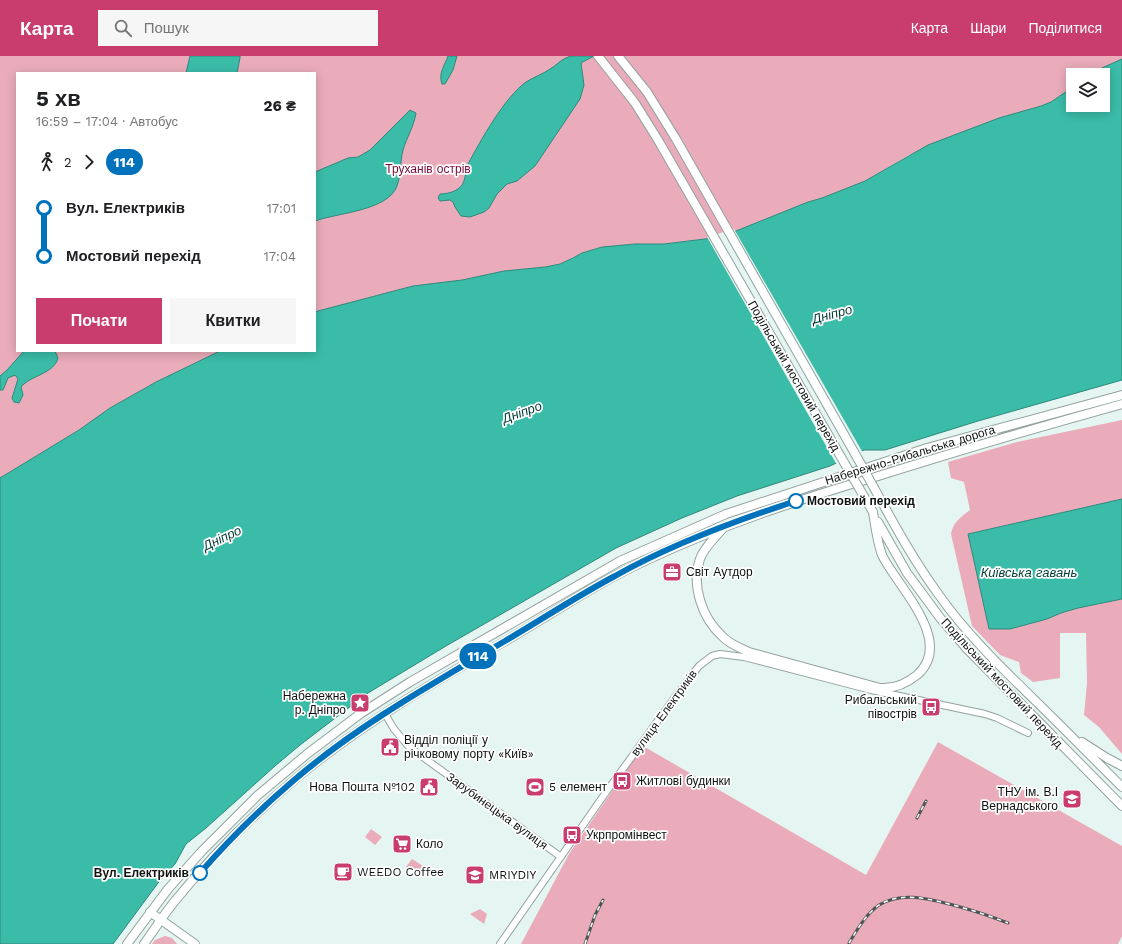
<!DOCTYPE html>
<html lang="uk">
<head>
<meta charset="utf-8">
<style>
	body { margin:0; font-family:"Work Sans",sans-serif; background:#f6f6f6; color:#202124; height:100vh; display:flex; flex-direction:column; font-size:15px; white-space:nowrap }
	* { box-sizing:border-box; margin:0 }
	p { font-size:13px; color:#757577 }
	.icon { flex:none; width:22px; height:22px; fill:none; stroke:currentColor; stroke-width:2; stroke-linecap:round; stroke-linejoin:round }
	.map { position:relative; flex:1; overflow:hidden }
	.details { position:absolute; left:16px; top:16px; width:300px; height:280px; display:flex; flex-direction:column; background:#fff; border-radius:0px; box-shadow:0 2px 10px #0003 }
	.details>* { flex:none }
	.badge { padding:0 8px; border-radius:13px; font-size:14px; line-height:26px }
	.controls { position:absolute; left:1066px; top:12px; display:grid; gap:8px }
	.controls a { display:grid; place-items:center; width:44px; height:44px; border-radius:0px; background:#fff; box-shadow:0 2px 10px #0003; font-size:20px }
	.map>.badge { position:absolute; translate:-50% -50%; box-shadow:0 0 0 2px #fff }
	.legs { display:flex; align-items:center; gap:6px; height:44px; padding:0 20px; font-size:13px }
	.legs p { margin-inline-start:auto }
	.head { display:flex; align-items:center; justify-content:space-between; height:68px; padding:0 20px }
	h1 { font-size:22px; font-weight:700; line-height:30px }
	.action { display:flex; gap:8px; margin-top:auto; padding:8px 20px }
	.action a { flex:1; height:46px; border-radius:0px; background:#c83c6e; color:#fff; font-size:16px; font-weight:700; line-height:46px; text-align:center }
	.action a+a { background:#f6f6f6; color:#202124 }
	ul { padding:0 20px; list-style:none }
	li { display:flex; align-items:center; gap:14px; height:48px; font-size:15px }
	li i { display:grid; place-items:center; width:6px; height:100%; margin:0 5px; background:currentColor }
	li i::after { content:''; width:10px; height:10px; margin:-5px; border:3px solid; border-radius:50%; background:#fff }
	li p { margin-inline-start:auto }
	li:first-child i { background:linear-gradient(#0000 50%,currentColor 0) }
	li:last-child i { background:linear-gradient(currentColor 50%,#0000 0) }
	header { display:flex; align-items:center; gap:24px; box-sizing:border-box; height:56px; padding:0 20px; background:#c83c6e; color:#fff }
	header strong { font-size:19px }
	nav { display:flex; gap:22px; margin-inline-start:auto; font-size:14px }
	.search { width:280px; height:36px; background:#f6f6f6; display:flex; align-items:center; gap:10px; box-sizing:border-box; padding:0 14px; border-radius:0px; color:#757577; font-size:15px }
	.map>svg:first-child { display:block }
	.green { fill:#eaacba }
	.water { fill:#3bbca9; stroke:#2d897b }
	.pier { fill:#e5f5f1 }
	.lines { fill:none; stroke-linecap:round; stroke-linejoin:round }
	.street-casing { stroke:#93a29f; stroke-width:8 }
	.secondary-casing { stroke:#93a29f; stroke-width:10 }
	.street { stroke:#fff; stroke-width:6 }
	.secondary { stroke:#fff; stroke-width:8 }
	.rail-casing { stroke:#4d5654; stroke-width:3 }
	.rail { stroke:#fff; stroke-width:1.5; stroke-dasharray:4.5; stroke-linecap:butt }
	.secondary-bridge-casing { stroke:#93a29f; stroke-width:10; stroke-linecap:butt }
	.secondary-bridge { stroke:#fff; stroke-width:8 }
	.line-1-casing { stroke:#fff; stroke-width:9 }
	.line-1 { stroke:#0072bc; stroke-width:6 }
	.stop-1-dot { fill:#fff; stroke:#0072bc; stroke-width:2 }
	.labels { text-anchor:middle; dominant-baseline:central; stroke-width:3.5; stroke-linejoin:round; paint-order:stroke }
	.park-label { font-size:12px; fill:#7a0a3a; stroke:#fff }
	.street-label { font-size:12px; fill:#0d1211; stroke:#fff }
	.stop-label { font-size:12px; font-weight:bold; fill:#0d1211; stroke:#fff; text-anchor:start }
	.poi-label { font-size:12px; fill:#0d1211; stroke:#fff; text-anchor:start }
	.water-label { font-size:13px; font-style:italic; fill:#003c34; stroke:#fff }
</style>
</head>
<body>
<header>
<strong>Карта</strong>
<div class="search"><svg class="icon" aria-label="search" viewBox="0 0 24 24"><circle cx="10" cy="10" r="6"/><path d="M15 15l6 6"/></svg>Пошук</div>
<nav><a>Карта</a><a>Шари</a><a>Поділитися</a></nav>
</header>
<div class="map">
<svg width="1122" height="888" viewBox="0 0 1122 888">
	<rect width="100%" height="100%" fill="#e5f5f1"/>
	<path class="green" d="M0,0H1122V3L1102,12L1091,19H1073V31L1051,46L1041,50L909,99L865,125L822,142L808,146L736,175L713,182L664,188H635L602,191L582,197L573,202L560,208L545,211L504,215L462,224L413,230L315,256V17H17V295H220L156,326L110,352L79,374L0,422Z
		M1122,364V443L968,478L989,573H1010L1047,563L1061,557L1078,552L1122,543V698L1099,671L1084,659L1087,627L1086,577H1060V622L1033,626L1021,617L1019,606L1000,599L972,570L951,478C953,466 961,461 970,454L964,426L951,422L948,406L1017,386Z
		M938,686L1122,790V880L1118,888H521L569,798L643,690L866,819Z
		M371,773L382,781L375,789L365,781Z
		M412,803L423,810L416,819L406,811Z
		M480,853L487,858L484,868L470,858Z
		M165,880L172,882L177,888H152L155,884Z"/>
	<path class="water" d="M190,0H240V2L237,17H186Z
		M448,0H457L453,14L445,28H442C438,17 445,9 448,0Z
		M571,0H594L581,7L584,29L580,43L535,110L517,125L507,128L497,138L489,152L484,156L470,161L461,160L455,151L453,146L450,144L440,145L438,142L440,138C448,138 458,135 462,129C466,123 465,115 468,108C481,84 504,42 526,26C534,21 543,18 550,13C560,7 559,4 571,0Z
		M1122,3V324L978,365L885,394H864L830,410L737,440L682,462L616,492L446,590L368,637L300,689L275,710L206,772L186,788L175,808L158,827L113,888H0V422L79,374L110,352L156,326L220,295H315V256L318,255L413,230L462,224L504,215L545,211L560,208L573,202L582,197L602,191L635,188H664L713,182L736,175L808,146L822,142L865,125L928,89L999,62L1041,50L1051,46L1073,31V49H1103V19H1091L1102,12Z
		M410,54L416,57C414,70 407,81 403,94C400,106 401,119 397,130C388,155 336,157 315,165V116L348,102L358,101L370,94Z
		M24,295H55L58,302C54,318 31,319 21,331L23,339L19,347L14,346L12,342L18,323L15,319L8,322L3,334H0V320L7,314Z
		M1122,443V543L1078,552L1061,557L1047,563L1010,573H989L968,478Z"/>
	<path class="pier" d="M734,173L863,397L837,409L707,181Z"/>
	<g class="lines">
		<g class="street-casing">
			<path id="street" d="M385,658L394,673L409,691L561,801
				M500,888L604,739L675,641L699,610L712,600L720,598L744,601L871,634L985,658L997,662L1028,677"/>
		</g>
		<g class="secondary-casing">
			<path id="secondary" d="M598,0L635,47L658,84L845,408
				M618,0L647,36L676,83L858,403
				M878,466L907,517L941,563L967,593L1122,750
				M724,471C716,481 704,491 700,503C691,529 702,562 722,580C729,588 740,592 749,596L880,632C895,633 906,628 917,619C955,586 899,532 883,501C878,491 875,469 873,456
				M1059,668L1122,731
				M1082,686L1107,702L1122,710
				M150,856L195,888
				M127,888L168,833L202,795L257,740L307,698L360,658L410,626L620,505L726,458L927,392L1122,339
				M144,888C154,874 163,860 174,846C209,803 252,760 294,724C357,671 429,629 500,588C549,560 596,527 649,503C722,469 798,444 875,421C957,395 1039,371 1122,348"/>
		</g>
		<use href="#street" class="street"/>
		<use href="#secondary" class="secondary"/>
		<g class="rail-casing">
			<path id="rail" d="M917,762L926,745
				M849,887C857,874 866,858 879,849C902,835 929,843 953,849C972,854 990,860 1008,867
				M585,888L595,859L603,844"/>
		</g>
		<use href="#rail" class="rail"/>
		<g class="secondary-bridge-casing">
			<path id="secondary-bridge" d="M858,403C884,449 908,497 939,539C971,585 1019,628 1059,668
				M845,408L873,456"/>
		</g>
		<use href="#secondary-bridge" class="secondary-bridge"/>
	</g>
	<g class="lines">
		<g class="line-1-casing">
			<path id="line-1" d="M200,817C229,784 260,753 293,725C358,669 432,628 505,585C541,564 577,540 615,520C672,488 734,465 796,445"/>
		</g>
		<use href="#line-1" class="line-1"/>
	</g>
	<defs>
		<g id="office-square" transform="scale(1)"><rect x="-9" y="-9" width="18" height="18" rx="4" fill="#c83c6e" stroke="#fff"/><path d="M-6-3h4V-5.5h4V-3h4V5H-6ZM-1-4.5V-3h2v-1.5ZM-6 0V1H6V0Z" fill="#fff"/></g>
		<g id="sight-square" transform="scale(1)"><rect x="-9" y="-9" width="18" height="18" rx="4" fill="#c83c6e" stroke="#fff"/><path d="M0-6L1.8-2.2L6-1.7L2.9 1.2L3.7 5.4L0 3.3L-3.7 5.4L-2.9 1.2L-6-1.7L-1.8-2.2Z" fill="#fff"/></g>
		<g id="bus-square" transform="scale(1)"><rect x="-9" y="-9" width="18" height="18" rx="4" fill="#c83c6e" stroke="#fff"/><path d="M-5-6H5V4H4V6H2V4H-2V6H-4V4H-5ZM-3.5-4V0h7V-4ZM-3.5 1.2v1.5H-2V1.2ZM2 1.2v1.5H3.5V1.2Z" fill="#fff"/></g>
		<g id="civic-square" transform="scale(1)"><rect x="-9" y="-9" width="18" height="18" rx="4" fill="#c83c6e" stroke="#fff"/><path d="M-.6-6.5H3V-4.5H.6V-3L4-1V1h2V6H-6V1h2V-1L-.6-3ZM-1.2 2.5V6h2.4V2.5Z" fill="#fff"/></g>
		<g id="stadium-square" transform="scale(1)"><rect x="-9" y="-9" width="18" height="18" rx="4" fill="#c83c6e" stroke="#fff"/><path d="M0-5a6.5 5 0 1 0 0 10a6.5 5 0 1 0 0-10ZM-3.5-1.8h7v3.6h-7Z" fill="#fff"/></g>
		<g id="university-square" transform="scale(1)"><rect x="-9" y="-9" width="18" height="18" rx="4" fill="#c83c6e" stroke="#fff"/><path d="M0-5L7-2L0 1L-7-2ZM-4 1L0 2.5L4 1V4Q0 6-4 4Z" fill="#fff"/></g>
		<g id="supermarket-square" transform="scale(1)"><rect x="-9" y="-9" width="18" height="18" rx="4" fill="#c83c6e" stroke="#fff"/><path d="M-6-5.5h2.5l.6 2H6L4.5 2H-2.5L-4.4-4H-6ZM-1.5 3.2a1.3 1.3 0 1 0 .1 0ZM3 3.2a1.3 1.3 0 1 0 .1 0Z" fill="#fff"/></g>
		<g id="cafe-square" transform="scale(1)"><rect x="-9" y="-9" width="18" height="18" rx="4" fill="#c83c6e" stroke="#fff"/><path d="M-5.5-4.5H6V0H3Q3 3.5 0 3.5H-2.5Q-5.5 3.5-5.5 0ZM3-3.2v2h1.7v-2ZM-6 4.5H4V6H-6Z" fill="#fff"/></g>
		<g id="school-square" transform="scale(1)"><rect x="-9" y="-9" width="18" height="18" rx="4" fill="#c83c6e" stroke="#fff"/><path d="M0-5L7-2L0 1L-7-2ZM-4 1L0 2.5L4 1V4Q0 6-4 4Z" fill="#fff"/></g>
	</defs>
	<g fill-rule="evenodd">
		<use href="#office-square" x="672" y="516"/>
		<use href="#sight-square" x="360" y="647"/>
		<use href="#bus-square" x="931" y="651"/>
		<use href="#civic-square" x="390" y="691"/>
		<use href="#bus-square" x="622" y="725"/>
		<use href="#civic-square" x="429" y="731"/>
		<use href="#stadium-square" x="535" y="731"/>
		<use href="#university-square" x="1072" y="743"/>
		<use href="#bus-square" x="572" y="779"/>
		<use href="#supermarket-square" x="402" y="788"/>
		<use href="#cafe-square" x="343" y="816"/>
		<use href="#school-square" x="475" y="819"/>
	</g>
	<g class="stop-1-dot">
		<circle cx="796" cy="445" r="7"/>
		<circle cx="200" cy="817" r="7"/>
	</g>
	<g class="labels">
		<g class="park-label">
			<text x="428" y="113">Труханів острів</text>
		</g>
		<g class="street-label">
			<text transform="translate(794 320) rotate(60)">Подільський мостовий перехід</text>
			<text transform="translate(910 399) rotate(-17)">Набережно-Рибальська дорога</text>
			<text transform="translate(1002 627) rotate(47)">Подільський мостовий перехід</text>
			<text transform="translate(664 657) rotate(-54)">вулиця Електриків</text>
			<text transform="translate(497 755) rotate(36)">Зарубинецька вулиця</text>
		</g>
		<g class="stop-label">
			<text x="807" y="445">Мостовий перехід</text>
			<text x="189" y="817" text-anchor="end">Вул. Електриків</text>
		</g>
		<g class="poi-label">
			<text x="686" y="516">Світ Аутдор</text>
			<text x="346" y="640" text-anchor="end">Набережна<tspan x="346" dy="14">р. Дніпро</tspan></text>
			<text x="917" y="644" text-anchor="end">Рибальський<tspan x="917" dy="14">півострів</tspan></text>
			<text x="404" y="684">Відділ поліції у<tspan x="404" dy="14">річковому порту «Київ»</tspan></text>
			<text x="636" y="725">Житлові будинки</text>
			<text x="415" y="731" text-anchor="end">Нова Пошта №102</text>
			<text x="549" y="731">5 елемент</text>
			<text x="1058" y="736" text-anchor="end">ТНУ ім. В.І<tspan x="1058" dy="14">Вернадського</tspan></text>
			<text x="586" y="779">Укрпромінвест</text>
			<text x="416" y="788">Коло</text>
			<text x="357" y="816">WEEDO Coffee</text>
			<text x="489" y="819">MRIYDIY</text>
		</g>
		<g class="water-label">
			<text transform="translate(832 258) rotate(-15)">Дніпро</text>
			<text transform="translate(522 356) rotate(-20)">Дніпро</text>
			<text transform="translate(222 482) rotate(-25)">Дніпро</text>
			<text x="1029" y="516">Київська гавань</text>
		</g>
	</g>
</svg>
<div class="controls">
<a><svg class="icon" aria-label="layers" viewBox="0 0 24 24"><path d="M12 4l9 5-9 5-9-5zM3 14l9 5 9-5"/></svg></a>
</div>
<b class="badge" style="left:478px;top:600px;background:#0072bc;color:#fff">114</b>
<section class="details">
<div class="head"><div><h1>5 хв</h1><p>16:59 – 17:04 · Автобус</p></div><b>26 ₴</b></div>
<div class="legs"><svg class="icon" aria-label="walk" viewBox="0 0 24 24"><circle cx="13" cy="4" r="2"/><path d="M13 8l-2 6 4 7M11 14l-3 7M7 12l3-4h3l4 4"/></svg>2<svg class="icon" aria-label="forward" viewBox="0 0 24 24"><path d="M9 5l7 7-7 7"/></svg><b class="badge" style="background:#0072bc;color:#fff">114</b></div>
<ul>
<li><i style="color:#0072bc"></i><b>Вул. Електриків</b><p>17:01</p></li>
<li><i style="color:#0072bc"></i><b>Мостовий перехід</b><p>17:04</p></li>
</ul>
<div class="action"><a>Почати</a><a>Квитки</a></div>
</section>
</div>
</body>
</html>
